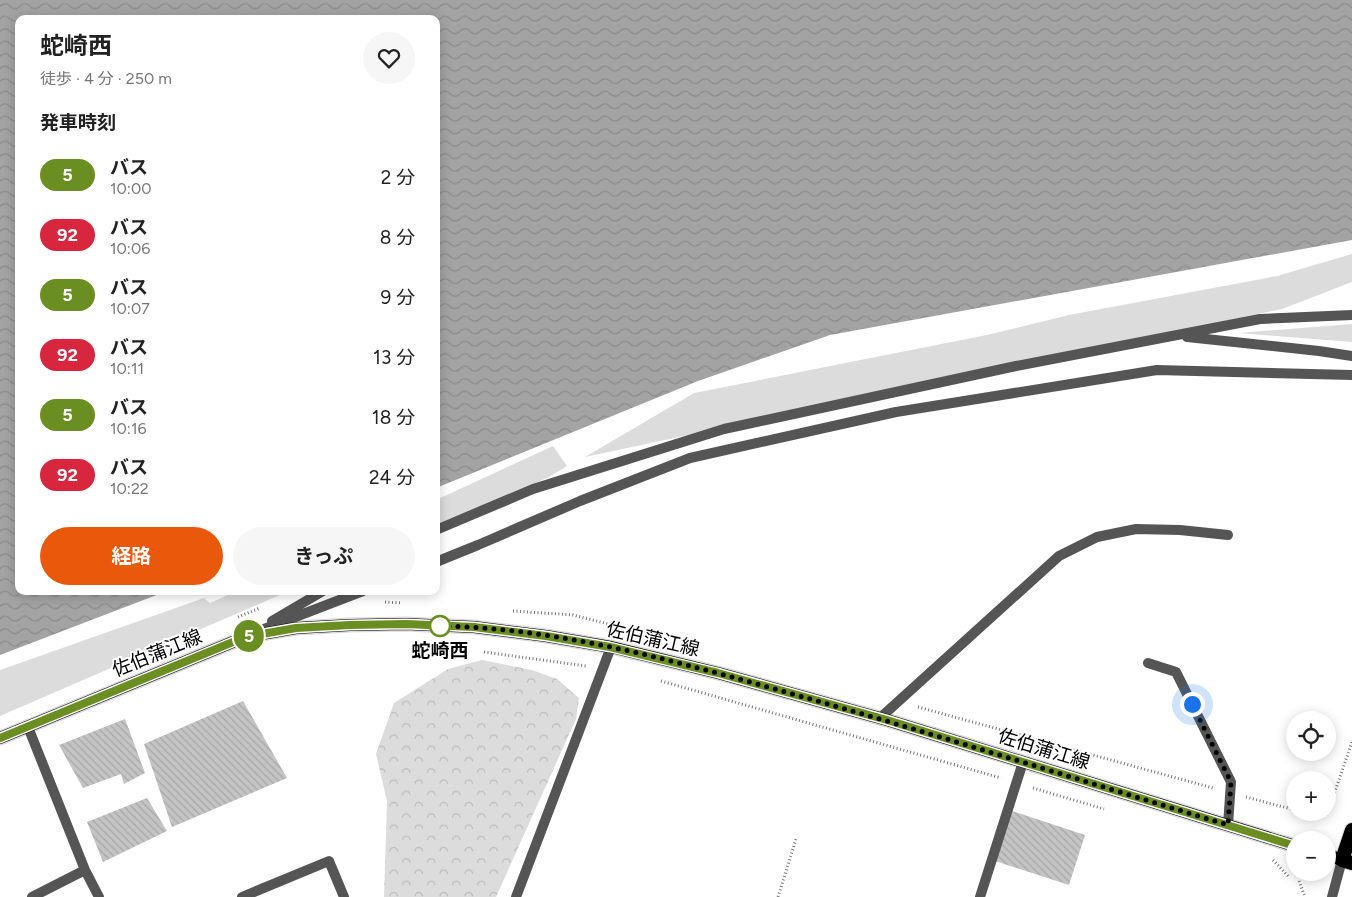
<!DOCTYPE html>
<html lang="ja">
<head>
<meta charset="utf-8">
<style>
	body { margin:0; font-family:Figtree,"Noto Sans JP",sans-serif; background:#f6f6f6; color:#222; height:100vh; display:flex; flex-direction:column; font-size:19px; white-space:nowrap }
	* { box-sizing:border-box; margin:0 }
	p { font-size:16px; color:#767676 }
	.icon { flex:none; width:28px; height:28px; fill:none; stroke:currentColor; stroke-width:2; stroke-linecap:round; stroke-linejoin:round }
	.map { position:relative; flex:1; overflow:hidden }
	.drawer { position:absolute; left:15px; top:15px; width:425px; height:580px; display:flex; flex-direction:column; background:#fff; border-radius:10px; box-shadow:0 2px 12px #0003 }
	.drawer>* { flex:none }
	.badge { padding:0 10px; border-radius:16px; font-size:18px; line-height:32px }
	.buttons { position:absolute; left:1286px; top:711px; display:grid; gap:10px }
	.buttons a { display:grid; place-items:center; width:50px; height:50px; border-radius:50%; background:#fff; box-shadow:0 2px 12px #0003; font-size:25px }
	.you { position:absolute; width:25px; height:25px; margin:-12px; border:4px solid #fff; border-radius:50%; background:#1a73e8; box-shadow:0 0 0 8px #1a73e833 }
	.map>.badge { position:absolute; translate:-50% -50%; box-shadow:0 0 0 2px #fff }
	h2 { padding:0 25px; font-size:19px; line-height:45px }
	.round { display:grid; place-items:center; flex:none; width:52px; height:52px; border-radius:26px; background:#f6f6f6 }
	.head { display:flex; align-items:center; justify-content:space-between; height:85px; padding:0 25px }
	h1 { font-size:24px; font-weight:700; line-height:38px }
	.cta { display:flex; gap:10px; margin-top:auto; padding:10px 25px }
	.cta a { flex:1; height:58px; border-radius:30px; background:#ea580c; color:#fff; font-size:20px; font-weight:700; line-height:58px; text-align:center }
	.cta a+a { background:#f6f6f6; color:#222 }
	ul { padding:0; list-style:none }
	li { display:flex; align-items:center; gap:15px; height:60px; padding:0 25px }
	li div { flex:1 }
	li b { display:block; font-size:19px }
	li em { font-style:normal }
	li .badge { min-width:55px; font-weight:700; text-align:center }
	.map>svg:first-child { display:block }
	.grass { fill:#dcdcdc }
	.forest { fill:url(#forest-crowns) }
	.water { fill:url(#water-waves) }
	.building { fill:url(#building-back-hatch) }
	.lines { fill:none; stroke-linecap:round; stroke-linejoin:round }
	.primary-casing { stroke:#dbdbdb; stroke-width:15 }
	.trunk-casing { stroke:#dbdbdb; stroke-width:16 }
	.path { stroke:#777; stroke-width:3; stroke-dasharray:1 2.5; stroke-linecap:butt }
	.minor { stroke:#555; stroke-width:10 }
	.tertiary { stroke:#555; stroke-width:10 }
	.primary { stroke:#000; stroke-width:12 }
	.trunk { stroke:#000; stroke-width:14 }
	.line-casing { stroke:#fff; stroke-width:11 }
	.line { stroke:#6b8e23; stroke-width:8 }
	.walk { stroke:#000; stroke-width:5; stroke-dasharray:0 9 }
	.stop-dot { fill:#fff; stroke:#6b8e23; stroke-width:2.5 }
	.labels { text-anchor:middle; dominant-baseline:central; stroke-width:4; stroke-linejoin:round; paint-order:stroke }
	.street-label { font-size:19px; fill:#000; stroke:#fff }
	.stop-label { font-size:19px; font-weight:bold; fill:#000; stroke:#fff }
</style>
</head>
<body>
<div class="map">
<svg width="1352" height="897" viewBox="0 0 1352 897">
	<defs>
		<pattern id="forest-crowns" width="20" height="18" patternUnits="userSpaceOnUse" patternTransform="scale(1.25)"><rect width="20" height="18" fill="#dcdcdc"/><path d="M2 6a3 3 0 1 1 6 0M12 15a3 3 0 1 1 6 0" fill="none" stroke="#bbb"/></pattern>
		<pattern id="water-waves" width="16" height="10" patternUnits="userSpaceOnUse" patternTransform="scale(1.25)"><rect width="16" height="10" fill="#a3a3a3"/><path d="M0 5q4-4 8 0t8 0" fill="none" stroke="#8b8b8b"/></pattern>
		<pattern id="building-back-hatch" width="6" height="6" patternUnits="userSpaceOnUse" patternTransform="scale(1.25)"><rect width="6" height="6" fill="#c4c4c4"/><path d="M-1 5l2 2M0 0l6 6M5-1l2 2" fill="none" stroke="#a7a7a7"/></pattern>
	</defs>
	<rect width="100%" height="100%" fill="#fff"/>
	<path class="grass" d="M1352,254V282L1282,309L585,457L694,393L987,335L1069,315L1277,276Z
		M1352,324V342L1239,333Z
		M553,446L567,466L549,477L436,527V500Z
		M237,591H289L0,716V670L204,598L210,603Z"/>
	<path class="forest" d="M482,660L532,670L557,679L579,698L576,719L496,897H384L387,801L376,754L394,703L448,669Z"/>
	<path class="water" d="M0,0H1352V240L830,335L698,381L436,488V19H19V591H167L0,655Z"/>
	<path class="building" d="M243,701L287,778L172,827L144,744Z
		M125,719L145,773L124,784L121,774L83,788L59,745Z
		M147,798L167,831L103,862L87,822Z
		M1012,811L1085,835L1069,885L995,861Z"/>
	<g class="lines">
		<g class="primary-casing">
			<path id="primary" d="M0,738L245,637L296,628L350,625L406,624L474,627L546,636L611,647L718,673L887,720L1295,846
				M1328,855L1342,860"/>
		</g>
		<g class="trunk-casing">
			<path id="trunk" d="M1352,830L1342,860L1352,863"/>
		</g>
		<path class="path" d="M385,602L402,603
			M513,611L573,615L632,630
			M238,617L260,608
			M484,652L586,666
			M661,681L1001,778
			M918,707L1213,788
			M1033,788L1104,809
			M1246,797L1295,810
			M1328,805L1332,800L1352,742
			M1303,812L1312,814L1315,812
			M1273,860L1289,877
			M1299,881L1305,897
			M778,897L796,839"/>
		<path class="minor" d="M1187,337L1319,351L1352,356
			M436,530L533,489L724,429L1016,366L1260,319L1352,315
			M436,562L478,545L580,501L690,458L896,412L1157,370L1352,375
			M272,621L323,591
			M264,629L363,591
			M1148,663L1176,672L1231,782L1228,825
			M880,718L1059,556L1097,537L1136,529L1180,530L1228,535
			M28,727L85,870L99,897
			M32,897L85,870
			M242,897L329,861L344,897
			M516,897L611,647
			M980,897L1023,762"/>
		<path class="tertiary" d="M1332,897L1342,860"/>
		<use href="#primary" class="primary"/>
		<use href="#trunk" class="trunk"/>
	</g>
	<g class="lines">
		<g class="line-casing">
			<path id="line" d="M0,738L245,637L296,628L350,625L406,624L474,627L546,636L610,647L718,673L887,720L1295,846"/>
		</g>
		<use href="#line" class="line"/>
		<path class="walk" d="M440,626C558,628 676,661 789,693C936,734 1082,781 1228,825L1231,782L1192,704"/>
	</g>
	<circle class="stop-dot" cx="440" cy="626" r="10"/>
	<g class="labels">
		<g class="street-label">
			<text transform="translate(653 639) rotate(13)">佐伯蒲江線</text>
			<text transform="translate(157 653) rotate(-22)">佐伯蒲江線</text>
			<text transform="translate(1044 749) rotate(17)">佐伯蒲江線</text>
		</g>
		<g class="stop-label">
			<text x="440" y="650">蛇崎西</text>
		</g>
	</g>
</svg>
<div class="buttons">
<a><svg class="icon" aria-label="locate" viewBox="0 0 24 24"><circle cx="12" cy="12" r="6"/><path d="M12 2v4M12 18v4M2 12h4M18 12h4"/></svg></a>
<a>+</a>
<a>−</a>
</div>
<div class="you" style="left:1192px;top:704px"></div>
<b class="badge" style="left:249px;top:636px;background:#6b8e23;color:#fff">5</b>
<section class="drawer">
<div class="head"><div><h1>蛇崎西</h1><p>徒歩 · 4 分 · 250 m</p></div><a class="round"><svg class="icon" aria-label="heart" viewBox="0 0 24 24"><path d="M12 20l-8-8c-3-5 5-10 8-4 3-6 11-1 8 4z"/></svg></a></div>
<h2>発車時刻</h2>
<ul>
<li><span class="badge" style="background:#6b8e23;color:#fff">5</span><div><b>バス</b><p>10:00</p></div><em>2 分</em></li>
<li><span class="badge" style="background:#d7263d;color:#fff">92</span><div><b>バス</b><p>10:06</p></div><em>8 分</em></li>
<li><span class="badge" style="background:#6b8e23;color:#fff">5</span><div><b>バス</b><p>10:07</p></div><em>9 分</em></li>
<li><span class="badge" style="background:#d7263d;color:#fff">92</span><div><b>バス</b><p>10:11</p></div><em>13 分</em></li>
<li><span class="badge" style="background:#6b8e23;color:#fff">5</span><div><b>バス</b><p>10:16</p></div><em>18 分</em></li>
<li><span class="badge" style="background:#d7263d;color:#fff">92</span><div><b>バス</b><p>10:22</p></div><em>24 分</em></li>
</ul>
<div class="cta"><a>経路</a><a>きっぷ</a></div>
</section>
</div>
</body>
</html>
